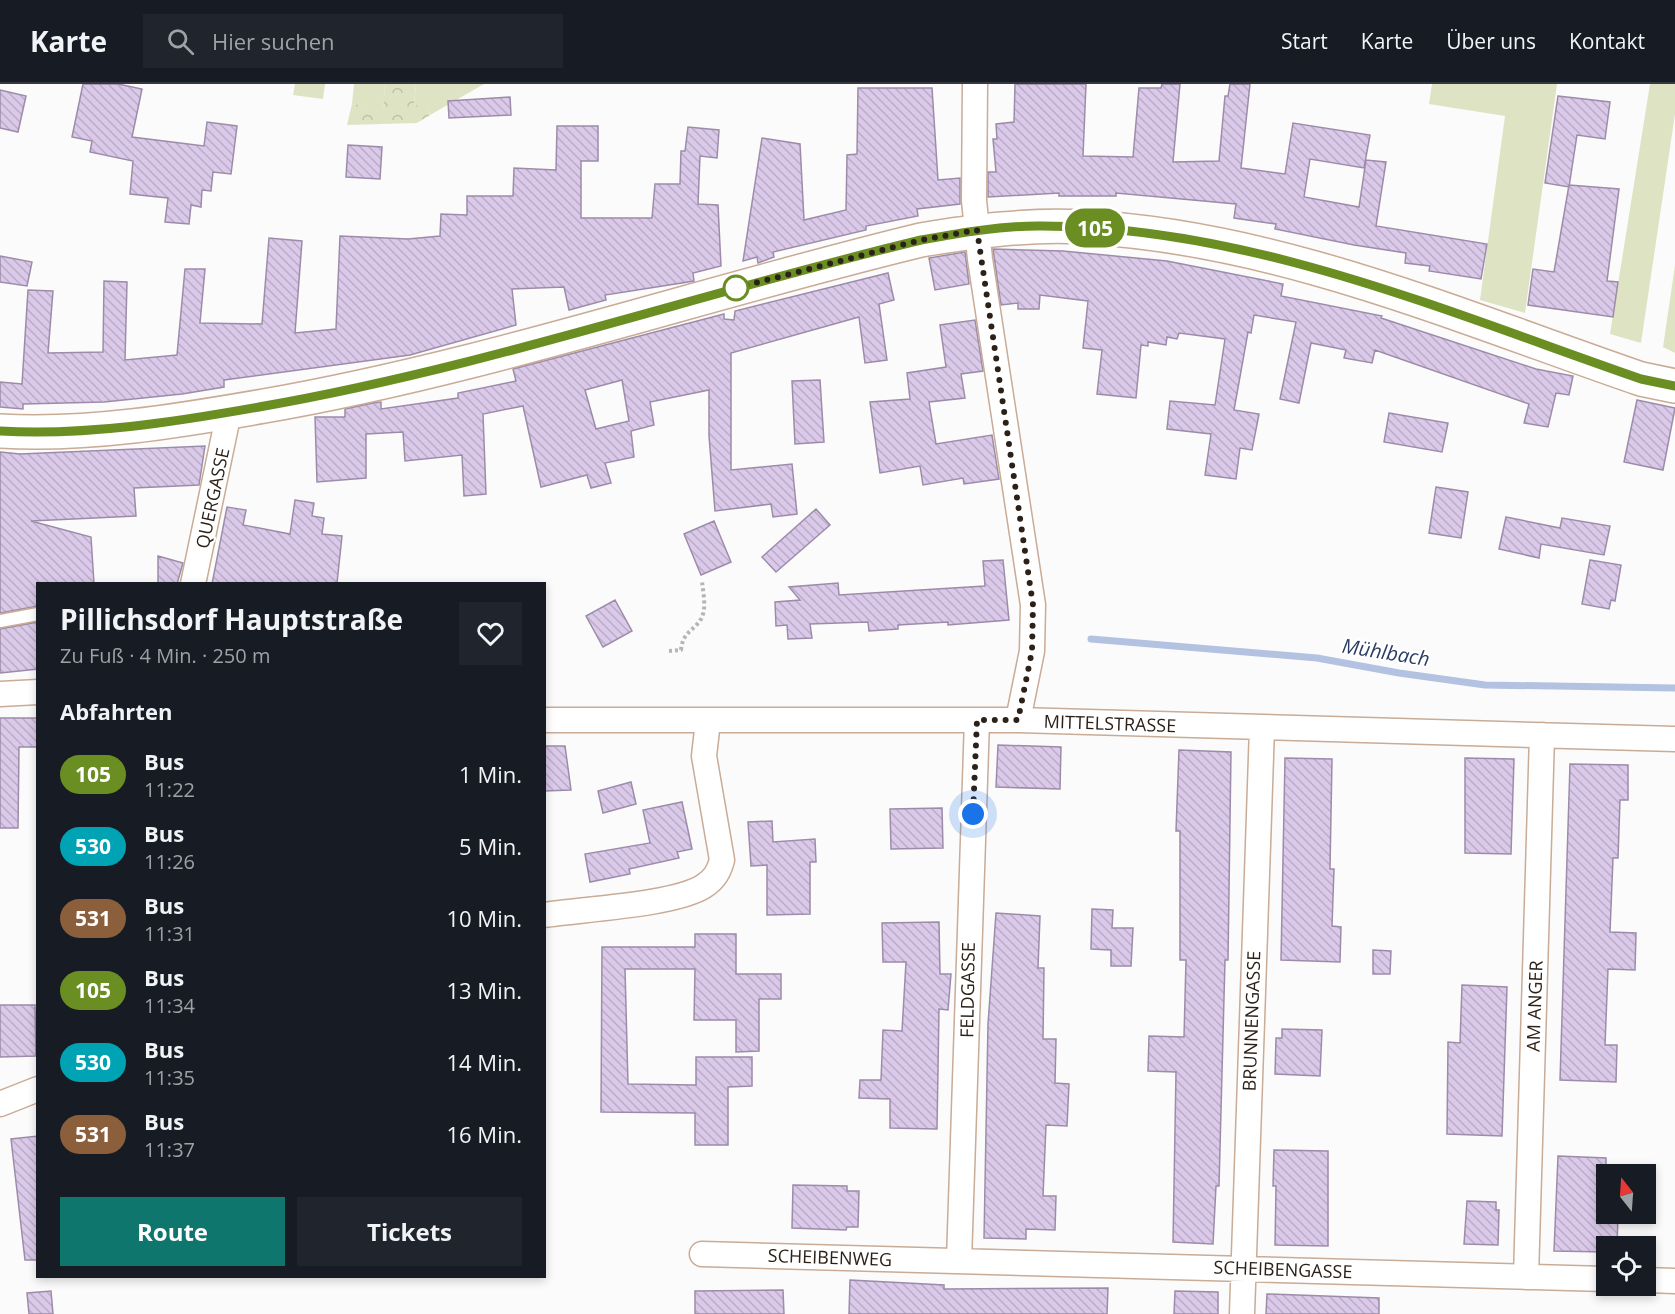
<!DOCTYPE html>
<html lang="de">
<head>
<meta charset="utf-8">
<style>
	body { margin:0; font-family:"Open Sans",sans-serif; background:#20242c; color:#f1f3f6; height:100vh; display:flex; flex-direction:column; font-size:22px; white-space:nowrap }
	* { box-sizing:border-box; margin:0 }
	p { font-size:20px; color:#9ea1a6 }
	.icon { flex:none; width:33px; height:33px; fill:none; stroke:currentColor; stroke-width:2; stroke-linecap:round; stroke-linejoin:round }
	.map { position:relative; flex:1; overflow:hidden }
	.panel { position:absolute; left:36px; top:498px; width:510px; height:696px; display:flex; flex-direction:column; background:#171b24; border-radius:0px; box-shadow:0 3px 9px #0003 }
	.panel>* { flex:none }
	.badge { padding:0 12px; border-radius:20px; font-size:21px; line-height:39px }
	.needle { width:39px; rotate:343deg }
	.tools { position:absolute; left:1596px; top:1080px; display:grid; gap:12px }
	.tools a { display:grid; place-items:center; width:60px; height:60px; border-radius:0px; background:#171b24; box-shadow:0 3px 9px #0003; font-size:30px }
	.you { position:absolute; width:30px; height:30px; margin:-15px; border:4px solid #fff; border-radius:50%; background:#1a73e8; box-shadow:0 0 0 9px #1a73e833 }
	.map>.badge { position:absolute; translate:-50% -50%; box-shadow:0 0 0 3px #fff }
	h2 { padding:0 24px; font-size:22px; line-height:54px }
	.round { display:grid; place-items:center; flex:none; width:63px; height:63px; border-radius:0px; background:#20242c }
	.headline { display:flex; align-items:center; justify-content:space-between; height:102px; padding:0 24px }
	h1 { font-size:28px; font-weight:700; line-height:45px }
	.button { display:flex; gap:12px; margin-top:auto; padding:12px 24px }
	.button a { flex:1; height:69px; border-radius:0px; background:#0f766e; color:#fff; font-size:24px; font-weight:700; line-height:69px; text-align:center }
	.button a+a { background:#20242c; color:#f1f3f6 }
	ul { padding:0; list-style:none }
	li { display:flex; align-items:center; gap:18px; height:72px; padding:0 24px }
	li div { flex:1 }
	li b { display:block; font-size:22px }
	li em { font-style:normal }
	li .badge { min-width:66px; font-weight:700; text-align:center }
	header { display:flex; align-items:center; gap:36px; box-sizing:border-box; height:84px; padding:0 30px; background:#171b24; border-bottom:2px solid #363941 }
	header strong { font-size:28px }
	nav { display:flex; gap:33px; margin-inline-start:auto; font-size:21px }
	.search { width:420px; height:54px; background:#20242c; display:flex; align-items:center; gap:15px; box-sizing:border-box; padding:0 21px; border-radius:0px; color:#9ea1a6; font-size:22px }
	.map>svg:first-child { display:block }
	.green { fill:#dee3c3 }
	.forest { fill:url(#forest-crowns) }
	.lines { fill:none; stroke-linecap:round; stroke-linejoin:round }
	.stream { stroke:#b3c2e1; stroke-width:7 }
	.building { fill:url(#building-back-hatch); stroke:#9c8ca9; stroke-width:1.5; fill-rule:evenodd }
	.lane-casing { stroke:#c9ab96; stroke-width:15 }
	.street-casing { stroke:#c9ab96; stroke-width:27 }
	.secondary-casing { stroke:#c9ab96; stroke-width:36 }
	.path { stroke:#b8b4b1; stroke-width:4; stroke-dasharray:3 3; stroke-linecap:butt }
	.lane { stroke:#fff; stroke-width:12 }
	.street { stroke:#fff; stroke-width:24 }
	.secondary { stroke:#fff; stroke-width:33 }
	.line-casing { stroke:#fff; stroke-width:14 }
	.line { stroke:#6b8e23; stroke-width:9 }
	.walk { stroke:#2c2118; stroke-width:6; stroke-dasharray:0 10.8 }
	.stop-dot { fill:#fff; stroke:#6b8e23; stroke-width:3 }
	.labels { text-anchor:middle; dominant-baseline:central; stroke-width:4.5; stroke-linejoin:round; paint-order:stroke }
	.street-label { font-size:18px; fill:#2c2118; stroke:#fff }
	.water-label { font-size:20px; font-style:italic; fill:#293c66; stroke:#fff }
</style>
</head>
<body>
<header>
<strong>Karte</strong>
<div class="search"><svg class="icon" aria-label="search" viewBox="0 0 24 24"><circle cx="10" cy="10" r="6"/><path d="M15 15l6 6"/></svg>Hier suchen</div>
<nav><a>Start</a><a>Karte</a><a>Über uns</a><a>Kontakt</a></nav>
</header>
<div class="map">
<svg width="1675" height="1230" viewBox="0 0 1675 1230">
	<defs>
		<pattern id="forest-crowns" width="20" height="18" patternUnits="userSpaceOnUse" patternTransform="scale(1.5)"><rect width="20" height="18" fill="#dee3c3"/><path d="M2 6a3 3 0 1 1 6 0M12 15a3 3 0 1 1 6 0" fill="none" stroke="#bfc2a7"/></pattern>
		<pattern id="building-back-hatch" width="6" height="6" patternUnits="userSpaceOnUse" patternTransform="scale(1.5)"><rect width="6" height="6" fill="#dac9e9"/><path d="M-1 5l2 2M0 0l6 6M5-1l2 2" fill="none" stroke="#bbacc7"/></pattern>
	</defs>
	<rect width="100%" height="100%" fill="#fbfbfb"/>
	<path class="green" d="M295,0H325L323,15L293,11Z
		M354,0H385L383,25L352,20Z
		M416,0H484L430,31L428,23L414,22Z
		M1432,0H1557L1525,229L1480,216L1505,32L1429,20Z
		M1650,0H1675V30L1641,259L1610,250Z
		M1675,181V269L1663,263Z"/>
	<path class="forest" d="M385,0H416L414,21L428,23L430,31L417,39L347,41L352,20L383,24Z"/>
	<g class="lines">
		<path class="stream" d="M1091,555L1317,574L1399,589L1485,601L1675,604"/>
	</g>
	<path class="building" d="M83,0H118L142,5L132,53L204,62L207,38L237,42L231,90L213,88L211,107L202,106L201,123L191,121L189,140L165,138L168,114L130,110L133,77L90,68L92,57L72,53Z
		M1015,0H1086L1083,72L1133,73L1139,4H1161L1162,0H1180L1173,78L1219,77L1225,12H1228L1230,0H1250L1241,84L1285,90L1293,39L1370,51L1364,84L1310,75L1304,113L1359,123L1366,76L1386,78L1376,142L1487,160L1481,195L1429,187L1430,182L1405,179L1406,169L1354,161L1275,145L1276,140L1234,134L1236,120L1116,109V112H1059V109L988,113V88H996L993,55H997L996,40L1014,38Z
		M858,4H932L938,96L960,94V120L917,125L918,132L866,142V146L773,168L774,173L758,179L757,173L743,177L762,54L800,60L804,136L846,126L847,71L857,70Z
		M0,6L26,12L18,48L0,44Z
		M1558,12L1610,18L1605,55L1577,51L1569,103L1545,99Z
		M510,13L511,31L449,34L448,17Z
		M557,42H598V77H581V134H652L655,100H680L681,67H685L688,43L719,46L717,74L700,72L698,120L718,121L721,182L693,189L694,197L605,211L606,216L569,226L564,203L512,205L516,241L410,271L224,296V303L182,310L104,318L23,320V325L0,323V298L22,300L28,206L53,207L48,269L103,268L104,197L127,198L125,276L177,271L185,185H205L200,239L262,240L269,154L302,157L295,249L336,245L340,152L408,155L440,152L441,130L467,131V112H513L514,84L556,86Z
		M348,61L382,63L380,95L346,93Z
		M1569,101L1619,105L1607,197L1618,198L1613,233L1528,221L1533,185L1554,188Z
		M993,165L1063,167L1167,177L1283,200L1281,212L1382,232L1381,234L1536,285L1573,292L1569,311L1556,309L1548,343L1524,339L1529,320L1375,266L1372,279L1344,274L1346,266L1311,259L1299,319L1280,315L1296,238L1254,231L1251,249L1248,248L1234,326L1259,330L1252,366L1240,364L1236,395L1205,391L1211,350L1167,345L1170,317L1215,321L1225,255L1179,249L1177,255L1167,253L1166,261L1148,258V262L1141,261L1136,314L1097,310L1102,266L1083,264L1088,217L1040,211L1039,225H1018V219L1001,221Z
		M965,168L969,200L935,206L929,174Z
		M0,172L32,178L27,202L0,198Z
		M888,189L894,216L879,220L887,276L865,279L859,233L731,269V386L792,380L797,430L773,433L771,420L715,427L709,352V306L650,318L654,341L631,347L634,373L605,379L611,399L591,404L587,391L541,403L523,322L483,330L486,410L464,412L462,371L405,377L403,348L366,350V394L317,398L315,333H345V325L373,319L381,318V325L458,314V309L516,297L513,285L724,230V235L734,236L735,227ZM622,296L629,337L596,345L585,306Z
		M975,236L983,287L961,290L965,314L929,318L936,360L992,351L999,395L964,400L963,394L923,401L920,382L880,389L870,318L910,315L907,289L946,283L940,241Z
		M820,296L824,358L795,360L792,297Z
		M1637,316L1675,324L1663,386L1624,378Z
		M1389,329L1448,339L1442,368L1384,358Z
		M205,362L199,401L134,404L136,432L31,437L91,453L94,500H38V522L0,529V368L20,370Z
		M1436,403L1468,408L1461,454L1429,449Z
		M295,416L314,419L312,432L324,434L322,450L342,452L337,499L212,500L227,423L246,426L243,441L290,450Z
		M816,425L830,441L776,488L762,473Z
		M1506,433L1560,444L1562,434L1610,442L1604,471L1541,460L1539,474L1499,465Z
		M714,437L731,478L701,491L684,450Z
		M158,472L183,479L177,500H158Z
		M1003,476L1009,536L948,541V538L898,541V545L869,547L868,538L810,540L812,554L788,555L787,541L776,542L775,518L800,516L789,503L838,499L839,511L985,502L983,477Z
		M1590,476L1621,481L1615,517L1611,516L1609,525L1582,520Z
		M615,516L632,547L603,563L586,532Z
		M38,538V585L0,589V545Z
		M0,634H38V663H19L18,744H0Z
		M998,661L1061,663L1060,705L996,703Z
		M544,662H565L571,706L544,707Z
		M1179,666L1231,668L1228,876H1225L1219,1102H1216L1213,1160L1173,1158L1176,988L1148,987L1149,952L1184,953L1186,876H1180V747H1176Z
		M1285,674L1332,675L1330,785H1334L1332,842L1341,843L1340,878L1281,876Z
		M1465,674L1514,675L1511,770L1465,769Z
		M1570,680L1628,681V716H1620L1618,774H1613L1610,848L1636,849L1635,886L1608,885L1605,961H1617L1616,998L1560,996Z
		M631,698L636,720L603,729L598,707Z
		M682,718L692,765L677,768L679,774L629,785L630,790L590,798L585,770L650,759L643,726Z
		M942,724L943,764L891,765L890,725Z
		M772,737L773,758L815,755L816,778H810V830L767,831V781L751,782L748,738Z
		M1092,825L1113,826L1112,844H1133L1131,882H1111V866L1091,865Z
		M996,829L1040,832L1038,884H1044L1043,955H1056L1055,999L1069,1000L1067,1042L1046,1041L1043,1112H1056L1055,1146L1026,1145V1155L984,1154L988,940Z
		M939,838L940,890H951L948,926L939,925L937,1045L890,1044V1015L859,1014L860,996H881L883,946L902,947L906,878H883L882,839Z
		M695,850H736V890H781V915H759V967L736,968V936H694L695,885H625L628,1000L696,1001V973H752V1002L728,1003V1061H695V1029L601,1028L602,863H695Z
		M1373,866L1391,867L1390,890H1373Z
		M1462,901L1507,903L1502,1052L1447,1050L1448,958L1460,959Z
		M0,921H35L36,972L0,973Z
		M1282,945L1322,946L1320,992L1275,990L1276,954H1282Z
		M38,1052V1176H25L11,1055Z
		M1274,1066L1328,1067V1162L1275,1161L1276,1102H1273Z
		M1558,1072L1606,1074V1132H1618L1617,1162H1606V1168L1554,1167Z
		M793,1101L847,1102V1107H859L858,1143H847L846,1146L792,1144Z
		M1467,1117L1496,1118V1126H1499L1498,1161L1464,1160Z
		M850,1196L944,1201V1205L1108,1204L1107,1230H849Z
		M783,1206L784,1230H695V1207Z
		M51,1207L53,1230H29L27,1209Z
		M1175,1207L1218,1208V1230H1174Z
		M1267,1210L1379,1214V1230H1266Z"/>
	<g class="lines">
		<g class="lane-casing">
			<path id="lane" d="M0,537L38,530"/>
		</g>
		<g class="street-casing">
			<path id="street" d="M975,0L974,116L980,175L1033,521L1032,567L1018,636
				M193,500L229,328
				M0,610L38,608
				M544,636H1018L1675,655
				M544,831C583,825 675,821 704,802C715,795 719,787 722,776L704,672L708,637
				M0,1020L38,1005
				M702,1170L1606,1195
				M959,1177L977,636
				M1526,1193L1542,651
				M1646,1196L1675,1197
				M1242,1230L1262,643"/>
		</g>
		<g class="secondary-casing">
			<path id="secondary" d="M0,347C88,352 178,337 264,322C487,283 702,209 921,156C975,147 1029,140 1083,143C1277,153 1460,233 1641,295L1675,302"/>
		</g>
		<path class="path" d="M669,567L681,566C683,547 693,548 701,535C707,524 703,509 702,497"/>
		<use href="#lane" class="lane"/>
		<use href="#street" class="street"/>
		<use href="#secondary" class="secondary"/>
	</g>
	<g class="lines">
		<g class="line-casing">
			<path id="line" d="M0,347C86,352 175,338 259,323C484,284 700,209 921,156C960,149 999,142 1038,142C1247,141 1447,228 1641,295L1675,302"/>
		</g>
		<use href="#line" class="line"/>
		<path class="walk" d="M736,204L921,156L977,146L1033,521L1032,567L1018,636H977L973,730"/>
	</g>
	<circle class="stop-dot" cx="736" cy="204" r="12"/>
	<g class="labels">
		<g class="street-label">
			<text transform="translate(212 414) rotate(-78)">QUERGASSE</text>
			<text transform="translate(1110 639) rotate(2)">MITTELSTRASSE</text>
			<text transform="translate(967 906) rotate(-89)">FELDGASSE</text>
			<text transform="translate(1534 922) rotate(-88)">AM ANGER</text>
			<text transform="translate(1251 937) rotate(-88)">BRUNNENGASSE</text>
			<text transform="translate(830 1173) rotate(2)">SCHEIBENWEG</text>
			<text transform="translate(1283 1185) rotate(2)">SCHEIBENGASSE</text>
		</g>
		<g class="water-label">
			<text transform="translate(1386 568) rotate(9)">Mühlbach</text>
		</g>
	</g>
</svg>
<div class="tools">
<a><svg class="needle" viewBox="-14 -14 28 28"><path d="M0-13l5 13h-10z" fill="#e53935"/><path d="M0 13l5-13h-10z" fill="#9ea1a6"/></svg></a>
<a><svg class="icon" aria-label="locate" viewBox="0 0 24 24"><circle cx="12" cy="12" r="6"/><path d="M12 2v4M12 18v4M2 12h4M18 12h4"/></svg></a>
</div>
<div class="you" style="left:973px;top:730px"></div>
<b class="badge" style="left:1095px;top:144px;background:#6b8e23;color:#fff">105</b>
<section class="panel">
<div class="headline"><div><h1>Pillichsdorf Hauptstraße</h1><p>Zu Fuß · 4 Min. · 250 m</p></div><a class="round"><svg class="icon" aria-label="heart" viewBox="0 0 24 24"><path d="M12 20l-8-8c-3-5 5-10 8-4 3-6 11-1 8 4z"/></svg></a></div>
<h2>Abfahrten</h2>
<ul>
<li><span class="badge" style="background:#6b8e23;color:#fff">105</span><div><b>Bus</b><p>11:22</p></div><em>1 Min.</em></li>
<li><span class="badge" style="background:#00a3b4;color:#fff">530</span><div><b>Bus</b><p>11:26</p></div><em>5 Min.</em></li>
<li><span class="badge" style="background:#8b5e3c;color:#fff">531</span><div><b>Bus</b><p>11:31</p></div><em>10 Min.</em></li>
<li><span class="badge" style="background:#6b8e23;color:#fff">105</span><div><b>Bus</b><p>11:34</p></div><em>13 Min.</em></li>
<li><span class="badge" style="background:#00a3b4;color:#fff">530</span><div><b>Bus</b><p>11:35</p></div><em>14 Min.</em></li>
<li><span class="badge" style="background:#8b5e3c;color:#fff">531</span><div><b>Bus</b><p>11:37</p></div><em>16 Min.</em></li>
</ul>
<div class="button"><a>Route</a><a>Tickets</a></div>
</section>
</div>
</body>
</html>
